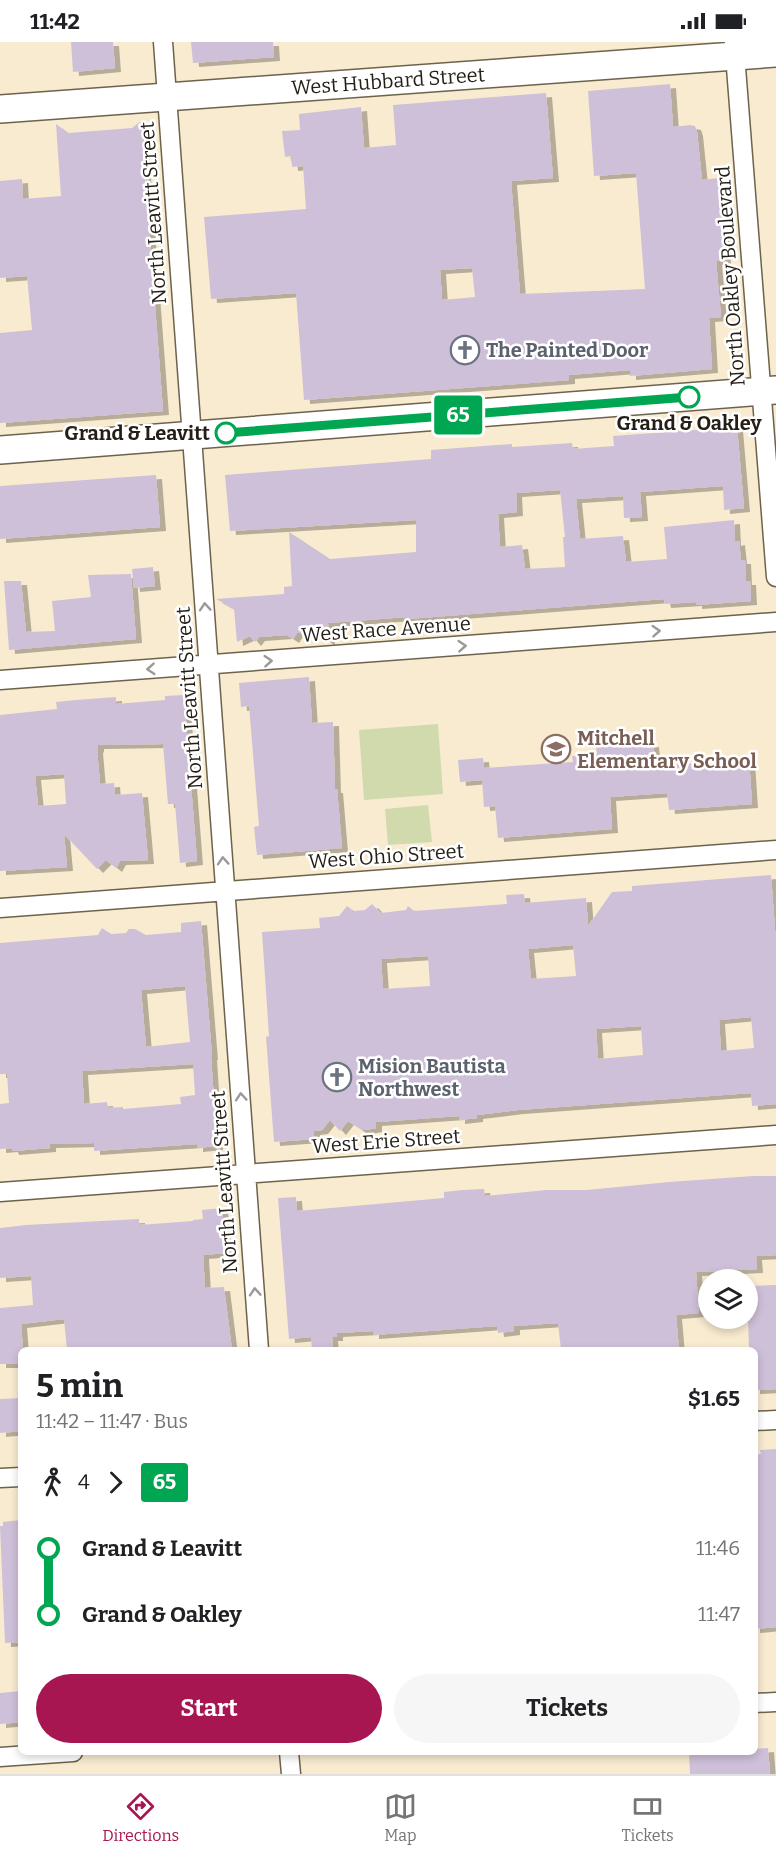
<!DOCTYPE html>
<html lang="en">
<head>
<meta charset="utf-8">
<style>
	body { margin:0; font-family:Bitter,serif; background:#f6f6f6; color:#202124; height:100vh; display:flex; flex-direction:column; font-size:22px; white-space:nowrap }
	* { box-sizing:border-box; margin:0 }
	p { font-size:20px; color:#757577 }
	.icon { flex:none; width:33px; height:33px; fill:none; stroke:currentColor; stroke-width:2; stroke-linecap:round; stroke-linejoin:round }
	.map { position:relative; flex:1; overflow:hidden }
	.panel { position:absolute; left:18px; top:1305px; width:740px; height:408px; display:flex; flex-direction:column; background:#fff; border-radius:9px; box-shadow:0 3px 9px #0003 }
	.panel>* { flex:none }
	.badge { padding:0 12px; border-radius:4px; font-size:21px; line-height:39px }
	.buttons { position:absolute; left:698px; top:1227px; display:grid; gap:12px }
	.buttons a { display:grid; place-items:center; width:60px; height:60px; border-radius:50%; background:#fff; box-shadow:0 3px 9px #0003; font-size:30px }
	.map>.badge { position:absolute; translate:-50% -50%; box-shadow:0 0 0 3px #fff }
	.legs { display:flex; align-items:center; gap:9px; height:66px; padding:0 18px; font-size:20px }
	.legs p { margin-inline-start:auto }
	.head { display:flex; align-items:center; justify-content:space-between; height:102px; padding:0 18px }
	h1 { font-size:33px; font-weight:700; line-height:45px }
	.action { display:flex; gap:12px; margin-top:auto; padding:12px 18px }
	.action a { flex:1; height:69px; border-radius:36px; background:#a81651; color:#fff; font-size:24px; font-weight:700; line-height:69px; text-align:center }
	.action a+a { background:#f6f6f6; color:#202124 }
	ul { padding:0 18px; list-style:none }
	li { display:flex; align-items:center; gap:21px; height:66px; font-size:22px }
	li i { display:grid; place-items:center; width:9px; height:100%; margin:0 8px; background:currentColor }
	li i::after { content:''; width:15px; height:15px; margin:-8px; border:4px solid; border-radius:50%; background:#fff }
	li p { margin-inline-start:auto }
	li:first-child i { background:linear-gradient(#0000 50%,currentColor 0) }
	li:last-child i { background:linear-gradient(currentColor 50%,#0000 0) }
	.status { display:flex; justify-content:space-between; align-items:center; height:42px; padding:0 30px; background:#fff; direction:ltr }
	.status svg { height:16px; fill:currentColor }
	.tabs { display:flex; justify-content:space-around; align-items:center; height:84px; border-top:2px solid #e0e0e0; background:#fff; font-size:16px; color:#757577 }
	.tabs a { display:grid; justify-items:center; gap:3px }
	.tabs .selected { color:#a81651 }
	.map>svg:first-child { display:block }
	.green { fill:#d1daad }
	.building { fill:#cfc0da; fill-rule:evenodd; filter:url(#shadow) }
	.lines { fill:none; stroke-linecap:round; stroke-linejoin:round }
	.street-casing { stroke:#6d624b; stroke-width:21 }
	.secondary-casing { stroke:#6d624b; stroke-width:30 }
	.street { stroke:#fff; stroke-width:18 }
	.secondary { stroke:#fff; stroke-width:27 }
	.oneway { stroke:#9c9a96 }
	.line-1-casing { stroke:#fff; stroke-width:14 }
	.line-1 { stroke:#00a651; stroke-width:9 }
	.stop-1-dot { fill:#fff; stroke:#00a651; stroke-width:3 }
	.labels { text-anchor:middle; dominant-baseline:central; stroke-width:5; stroke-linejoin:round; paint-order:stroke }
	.street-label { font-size:20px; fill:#241f16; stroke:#fff }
	.worship-label { font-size:20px; font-weight:bold; fill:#5b616d; stroke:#fff; text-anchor:start }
	.stop-label { font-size:20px; font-weight:bold; fill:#241f16; stroke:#fff }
	.education-label { font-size:20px; font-weight:bold; fill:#785e54; stroke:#fff; text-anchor:start }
</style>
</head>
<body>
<div class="status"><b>11:42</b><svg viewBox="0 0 49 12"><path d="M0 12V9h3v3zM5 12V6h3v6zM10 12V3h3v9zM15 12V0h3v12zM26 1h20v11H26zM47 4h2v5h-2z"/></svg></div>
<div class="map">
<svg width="776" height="1732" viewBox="0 0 776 1732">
	<defs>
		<filter id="shadow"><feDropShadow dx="6" dy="4" stdDeviation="0" flood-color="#0004"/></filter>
	</defs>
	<rect width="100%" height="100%" fill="#f8ebd0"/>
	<path class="green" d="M438,682L443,752L364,758L359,688Z
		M428,763L432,800L388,803L385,767Z"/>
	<path class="building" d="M71,0H113L115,26L73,30Z
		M191,0H273L274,15L193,21Z
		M670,42L673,85L690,83L695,84L697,90L702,138L719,136L725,219H716L721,275L709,276L712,327L630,334V328L569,333V338L304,358L296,251L211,257L204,175L306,167L303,124L292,125L291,114L285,115L282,89L300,88L299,72L361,65L364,106L396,103L393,63L546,51L553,136L511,139L520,252L645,247L636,131L594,134L588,49ZM472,226L475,255L442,258L440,228Z
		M141,79L163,369L0,381V291L32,288L27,234L0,236V139L22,137L23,157L61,154L56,82L68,91L132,86Z
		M737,385L744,466L724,468L723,444L640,450L642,475L624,476L623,454L576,457L580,497L623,494L626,520L667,517L664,485L734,478L735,500L739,499L741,518H745L746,539H750L751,559L696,563V560L665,562L664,557L407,577L406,575L328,581L329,600L317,590L297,591L293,597L287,593L259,595L255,600L250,594L237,600L234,567L216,557L284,552V545L292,544L289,490L330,517L416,510V478L230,489L225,433L431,417V408L497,403L512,402V405L572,401L573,407L614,404L613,394ZM560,448L565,495H563L565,525L525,527L522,503L500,505L498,472L517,470L516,451Z
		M156,433L160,485L0,497V444Z
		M153,525L155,544L134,546L132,527Z
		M131,532L136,597L9,608L4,539H21L26,590L55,589L52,559L91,555L88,533Z
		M309,635L312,681L333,680L335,747H337L342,806L257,813L254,785L259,784L249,664L241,665L239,641Z
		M184,653L197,819L180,821L175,762H168L163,702L98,703V706L97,707L100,742L114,741L115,753L142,751L148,818L120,819L116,826L106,818L97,827L64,792L67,825L0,829V673L57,667L56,660L76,658L116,655V662L165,658V654ZM64,732L66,762L38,764L35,734Z
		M653,701L655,724L749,717L752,762L669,768L667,751L610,755L612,787L498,796L495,764L484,765L482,738L460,740L458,718L483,716L484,726L573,720L572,714L597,712L596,705Z
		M771,833L776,902V1062L752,1064L751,1051L518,1068L477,1073V1076L459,1078V1074L376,1080V1086L366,1088H362L348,1079L340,1089L330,1078L322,1088L314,1089V1097L274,1100L266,995L269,994L262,890L320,886L319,876L339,874L347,864L354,869L365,868L372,862L381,871L406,868L408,864L414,869L507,862L506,853L524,852L525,861L586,856L588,884L612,850L632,849V844ZM573,903L576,934L531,937L528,907ZM428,914L430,944L383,947L381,917ZM751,975L754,1006L721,1009L719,978ZM641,984L643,1013L598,1017L596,987Z
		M201,879L212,1014H211L217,1104L197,1106V1102L94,1109V1101L50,1102V1106L13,1109L12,1106L0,1107V1062L9,1061L7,1032H0V901L98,893L102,886L111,892L126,891L129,887H135L146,893L181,890V881ZM185,944L190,1000L146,1005L141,948ZM193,1022L195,1053L180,1055L181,1062L123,1067V1065L108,1066L107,1060L84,1062L82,1029Z
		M753,1134H776V1213L756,1214L757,1227L696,1230L699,1271L676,1273L679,1308H561L558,1281L514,1284V1289L498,1291L497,1284L373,1293V1289L337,1291V1295H332L333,1308H312L311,1295L289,1297L278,1156L296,1155L297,1169L444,1156V1150L463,1148L484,1147L485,1154L546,1148H587L669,1140Z
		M222,1166L226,1211L203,1213L205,1246L224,1245L232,1308H214L213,1305L170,1307V1305L124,1308H67L64,1277L21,1282L23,1308H21V1322H0V1266L33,1263L31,1234L0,1236V1186L26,1183L139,1177V1183L193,1179V1178L203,1177L202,1168Z
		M776,1243V1347L754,1348V1308H749L747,1244Z
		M21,1356V1389L0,1391V1357Z
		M776,1407V1585L754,1587V1413L761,1412L760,1408Z
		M21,1478V1600L5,1601L0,1484H3V1480Z
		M21,1649V1680L0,1682V1651Z
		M768,1706L770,1732H690L689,1711L754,1710V1707Z"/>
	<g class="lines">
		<g class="street-casing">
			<path id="street" d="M163,0L259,1308
				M734,0L776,535
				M0,638L776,580
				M0,866L776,808
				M0,1150L776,1093
				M754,1379L776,1378
				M0,1436L21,1435
				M754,1661L776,1660
				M289,1710L291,1732
				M0,1715L73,1710"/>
		</g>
		<g class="secondary-casing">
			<path id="secondary" d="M0,67L776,11
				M0,408L776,348"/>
		</g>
		<use href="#street" class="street"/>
		<use href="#secondary" class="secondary"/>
	</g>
	<defs><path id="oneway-chevron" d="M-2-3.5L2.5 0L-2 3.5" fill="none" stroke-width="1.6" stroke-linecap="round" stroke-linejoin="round" transform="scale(1.5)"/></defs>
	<g class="oneway">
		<use href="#oneway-chevron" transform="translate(205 565) rotate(-94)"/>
		<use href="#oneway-chevron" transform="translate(656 589) rotate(-4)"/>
		<use href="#oneway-chevron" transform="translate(462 604) rotate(-4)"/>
		<use href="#oneway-chevron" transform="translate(268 619) rotate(-4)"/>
		<use href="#oneway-chevron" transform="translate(151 627) rotate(176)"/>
		<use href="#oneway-chevron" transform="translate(223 819) rotate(-94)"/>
		<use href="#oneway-chevron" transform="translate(241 1055) rotate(-94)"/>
		<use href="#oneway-chevron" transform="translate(255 1250) rotate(-94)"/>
	</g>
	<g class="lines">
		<g class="line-1-casing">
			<path id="line-1" d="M226,391L689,355"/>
		</g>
		<use href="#line-1" class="line-1"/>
	</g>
	<defs>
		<g id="church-ring" transform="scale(1.5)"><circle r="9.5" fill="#fff" stroke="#6b7280" stroke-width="1.5"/><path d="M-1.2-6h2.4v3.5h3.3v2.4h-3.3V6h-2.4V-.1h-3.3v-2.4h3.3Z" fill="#6b7280"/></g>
		<g id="school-ring" transform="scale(1.5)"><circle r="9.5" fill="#fff" stroke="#8d6e63" stroke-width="1.5"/><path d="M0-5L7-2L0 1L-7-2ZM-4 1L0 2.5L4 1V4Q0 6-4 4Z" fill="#8d6e63"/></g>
	</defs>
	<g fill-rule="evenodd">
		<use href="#church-ring" x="465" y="308"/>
		<use href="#school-ring" x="556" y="707"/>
		<use href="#church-ring" x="337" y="1035"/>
	</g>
	<g class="stop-1-dot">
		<circle cx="689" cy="355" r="10"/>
		<circle cx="226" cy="391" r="10"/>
	</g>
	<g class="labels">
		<g class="street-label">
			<text transform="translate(388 39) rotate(-4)">West Hubbard Street</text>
			<text transform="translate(153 171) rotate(-94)">North Leavitt Street</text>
			<text transform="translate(730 234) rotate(-94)">North Oakley Boulevard</text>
			<text transform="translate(386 587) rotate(-4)">West Race Avenue</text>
			<text transform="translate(189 656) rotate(-94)">North Leavitt Street</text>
			<text transform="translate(386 814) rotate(-4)">West Ohio Street</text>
			<text transform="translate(386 1099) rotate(-4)">West Erie Street</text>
			<text transform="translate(224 1140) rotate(-94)">North Leavitt Street</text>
		</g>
		<g class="worship-label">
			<text x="486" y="308">The Painted Door</text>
			<text x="358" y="1024">Mision Bautista<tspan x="358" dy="23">Northwest</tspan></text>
		</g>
		<g class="stop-label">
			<text x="689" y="381">Grand &amp; Oakley</text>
			<text x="210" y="391" text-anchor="end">Grand &amp; Leavitt</text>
		</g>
		<g class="education-label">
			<text x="577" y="696">Mitchell<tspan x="577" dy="23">Elementary School</tspan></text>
		</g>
	</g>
</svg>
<div class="buttons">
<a><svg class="icon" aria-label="layers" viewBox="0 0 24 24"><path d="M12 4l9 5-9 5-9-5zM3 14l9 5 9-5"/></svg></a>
</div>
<b class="badge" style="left:458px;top:373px;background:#00a651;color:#fff">65</b>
<section class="panel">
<div class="head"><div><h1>5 min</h1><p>11:42 – 11:47 · Bus</p></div><b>$1.65</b></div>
<div class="legs"><svg class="icon" aria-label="walk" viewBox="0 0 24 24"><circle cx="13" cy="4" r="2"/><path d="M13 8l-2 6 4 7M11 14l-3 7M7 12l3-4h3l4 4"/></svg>4<svg class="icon" aria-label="forward" viewBox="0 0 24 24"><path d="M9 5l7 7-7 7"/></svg><b class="badge" style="background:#00a651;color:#fff">65</b></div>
<ul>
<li><i style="color:#00a651"></i><b>Grand &amp; Leavitt</b><p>11:46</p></li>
<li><i style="color:#00a651"></i><b>Grand &amp; Oakley</b><p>11:47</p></li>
</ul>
<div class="action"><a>Start</a><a>Tickets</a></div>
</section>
</div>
<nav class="tabs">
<a class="selected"><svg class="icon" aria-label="directions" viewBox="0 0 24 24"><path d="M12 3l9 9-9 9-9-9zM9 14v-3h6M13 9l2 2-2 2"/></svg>Directions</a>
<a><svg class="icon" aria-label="map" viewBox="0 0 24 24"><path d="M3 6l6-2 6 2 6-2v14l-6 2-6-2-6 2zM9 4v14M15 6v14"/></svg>Map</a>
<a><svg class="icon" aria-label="tickets" viewBox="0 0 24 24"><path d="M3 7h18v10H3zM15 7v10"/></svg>Tickets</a>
</nav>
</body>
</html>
